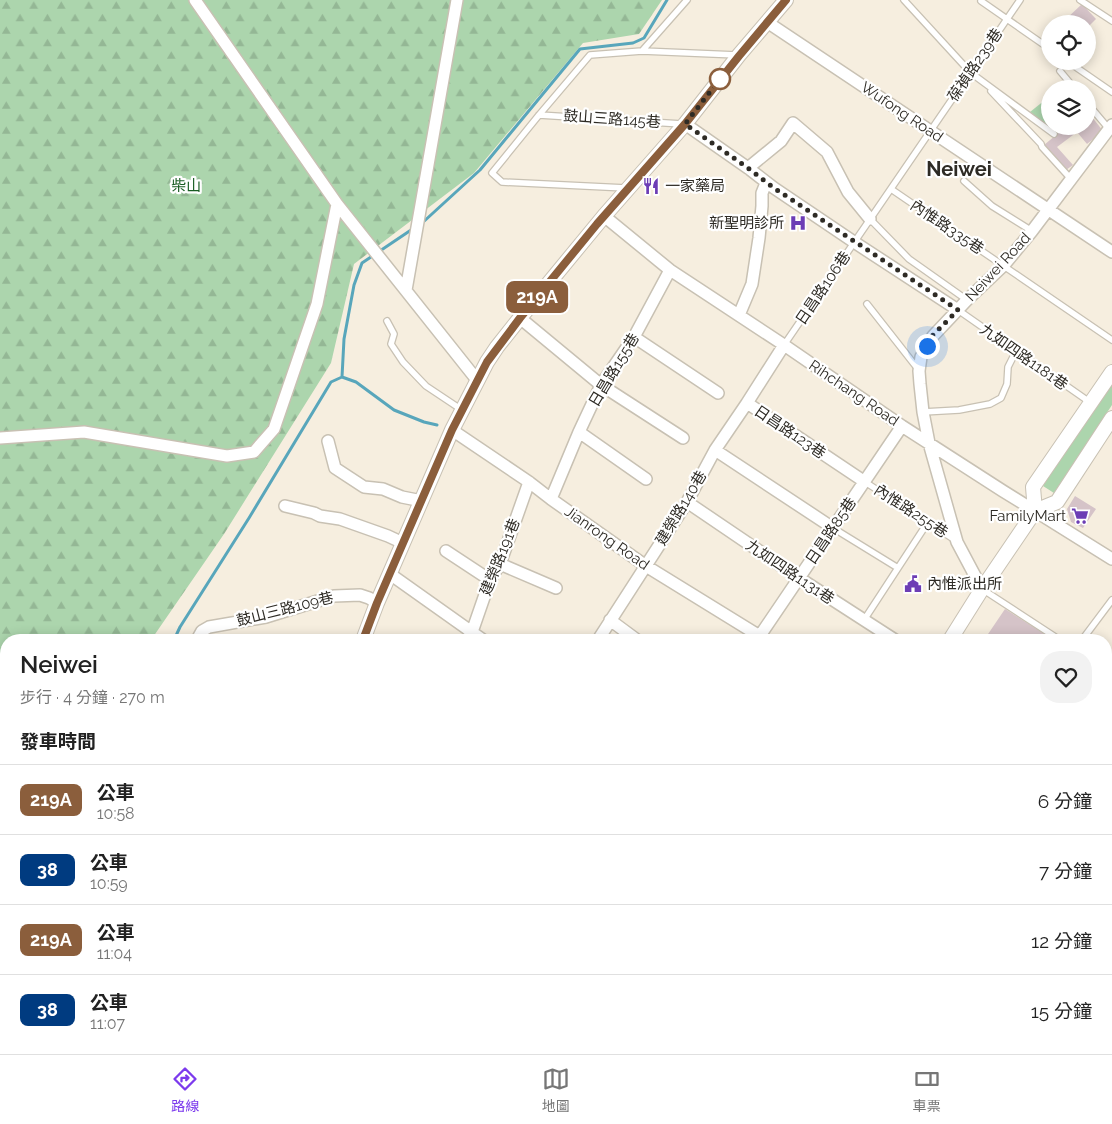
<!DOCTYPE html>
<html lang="zh-TW">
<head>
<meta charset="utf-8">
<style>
	body { margin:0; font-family:Raleway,"Noto Sans TC",sans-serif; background:#f2f2f2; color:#222; height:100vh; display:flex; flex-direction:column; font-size:19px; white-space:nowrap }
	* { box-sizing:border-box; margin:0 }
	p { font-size:16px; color:#767676 }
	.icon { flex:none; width:28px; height:28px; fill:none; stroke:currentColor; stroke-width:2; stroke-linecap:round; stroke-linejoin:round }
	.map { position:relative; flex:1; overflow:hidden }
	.details { position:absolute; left:0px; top:634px; width:1112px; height:421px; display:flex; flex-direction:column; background:#fff; border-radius:20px 20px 0 0; box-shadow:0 2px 12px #0003 }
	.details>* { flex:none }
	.badge { padding:0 10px; border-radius:8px; font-size:18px; line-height:32px }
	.tools { position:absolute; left:1041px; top:15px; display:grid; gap:10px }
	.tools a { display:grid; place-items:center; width:55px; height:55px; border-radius:50%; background:#fff; box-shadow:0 2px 12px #0003; font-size:25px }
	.you { position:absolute; width:25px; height:25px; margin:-12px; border:4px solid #fff; border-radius:50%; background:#1a73e8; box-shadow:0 0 0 8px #1a73e833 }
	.map>.badge { position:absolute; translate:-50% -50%; box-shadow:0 0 0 2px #fff }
	h2 { padding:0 20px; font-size:19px; line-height:45px }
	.round { display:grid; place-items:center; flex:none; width:52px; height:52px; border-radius:20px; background:#f2f2f2 }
	.overview { display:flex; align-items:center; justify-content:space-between; height:85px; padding:0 20px }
	h1 { font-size:24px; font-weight:600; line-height:38px }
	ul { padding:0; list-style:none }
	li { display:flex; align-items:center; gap:15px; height:70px; padding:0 20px; border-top:1px solid #e0e0e0 }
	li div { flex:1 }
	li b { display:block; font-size:19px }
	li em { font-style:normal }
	li .badge { min-width:55px; font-weight:700; text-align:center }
	.dock { display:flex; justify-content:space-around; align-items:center; height:70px; border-top:1px solid #e0e0e0; background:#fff; font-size:14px; color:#767676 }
	.dock a { display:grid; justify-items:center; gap:2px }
	.dock .selected { color:#7c3aed }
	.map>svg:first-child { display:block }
	.built { fill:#ece1cc }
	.green { fill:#acd5ad }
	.forest { fill:url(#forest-firs) }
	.water { fill:url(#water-ripples) }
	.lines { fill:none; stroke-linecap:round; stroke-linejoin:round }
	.stream { stroke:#58a6bb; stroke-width:3 }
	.building { fill:#d5c3c8 }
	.service-casing { stroke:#c8c1b3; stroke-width:8 }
	.minor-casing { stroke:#c8c1b3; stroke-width:14 }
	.tertiary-casing { stroke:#c8c1b3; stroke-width:16 }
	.service { stroke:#fff; stroke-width:5.5 }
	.minor { stroke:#fff; stroke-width:11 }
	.tertiary { stroke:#fff; stroke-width:14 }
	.line-casing { stroke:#fff; stroke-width:11 }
	.line { stroke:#8b5e3c; stroke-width:8 }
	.walk { stroke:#2e2b25; stroke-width:5; stroke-dasharray:0 9 }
	.stop-dot { fill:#fff; stroke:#8b5e3c; stroke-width:2.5 }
	.labels { text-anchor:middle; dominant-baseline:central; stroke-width:4.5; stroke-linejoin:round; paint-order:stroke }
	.street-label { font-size:15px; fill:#2e2b25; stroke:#fff }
	.park-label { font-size:15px; fill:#185c22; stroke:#fff }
	.poi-label { font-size:15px; fill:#2e2b25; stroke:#fff; text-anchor:start }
	.district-label { font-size:20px; font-weight:bold; fill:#2e2b25; stroke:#fff }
</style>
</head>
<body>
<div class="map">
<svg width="1112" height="1054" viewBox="0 0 1112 1054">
	<defs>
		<pattern id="forest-firs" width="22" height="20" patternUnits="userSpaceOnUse" patternTransform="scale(1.25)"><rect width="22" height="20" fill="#acd5ad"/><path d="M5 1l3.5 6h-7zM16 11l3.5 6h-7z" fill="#94b795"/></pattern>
		<pattern id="water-ripples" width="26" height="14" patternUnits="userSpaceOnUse" patternTransform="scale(1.25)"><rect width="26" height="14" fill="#58a6bb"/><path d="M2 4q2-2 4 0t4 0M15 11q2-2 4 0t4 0" fill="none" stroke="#498798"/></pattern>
	</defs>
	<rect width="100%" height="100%" fill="#f6eedf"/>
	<path class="built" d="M316,1049H547L543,1054H314V1050Z"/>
	<path class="green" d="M1050,96V126H1065L1057,132L1030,112Z
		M1112,379V405L1054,493L1043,486Z
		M687,1049H854V1054H683Z"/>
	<path class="forest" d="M0,0H662L639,34L583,43L474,173L354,264L331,363L224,534L151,640H6V844L0,847Z"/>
	<path class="water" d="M547,1049H625L621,1054H543Z"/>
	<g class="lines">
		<path class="stream" d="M421,224L480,170L580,49L633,43L644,38L667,0
			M342,377L356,382L394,410L424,422L437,425
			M174,640L180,627L249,518L331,382L342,377L344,339L354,285L362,263L414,228
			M27,1054L28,1049"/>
	</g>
	<path class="building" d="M1082,4L1096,19L1088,27V24H1069L1065,20Z
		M1088,112L1103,131L1087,144L1077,132L1057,147L1073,165L1066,170L1044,145L1067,126H1088Z
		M1075,496L1096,509L1083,528L1071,522L1067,509Z
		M1005,609L1046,635L1042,640H984Z
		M914,1049H940V1054H914Z"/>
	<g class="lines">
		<g class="service-casing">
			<path id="service" d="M904,0L971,73L1054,134
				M1080,0L1112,21
				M981,1L1050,49
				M642,51L687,0
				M1067,61L1112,92
				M1060,71L1075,89
				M991,91L1041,144L1042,147L1071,179
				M1088,104L1109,129
				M539,115L682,124
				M964,181L992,206L1032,231
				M626,188L502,182L492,173L539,115L590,55L642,51L737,55
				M891,189L1112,340
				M870,219L909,259L967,300
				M867,304L918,369
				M958,310L1091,403
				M387,321L394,334L391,344L403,362L426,386L462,410
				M784,345L1020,0
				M923,412L959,410L990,404L1001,398L1007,384L1008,367L1016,351
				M865,482L955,540
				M833,528L898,568
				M982,589L1060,640
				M864,620L928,522
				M1082,640L1112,600
				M1106,671L1112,675
				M1106,766L1112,758
				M1106,776L1112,779
				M0,930L6,937
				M1106,934L1112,929
				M0,953L6,938
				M1106,990L1112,985
				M0,1048L9,1054
				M1052,1049V1054
				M988,1054V1049"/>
		</g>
		<g class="minor-casing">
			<path id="minor" d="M767,22L1112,252
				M685,124L748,168L774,188L854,242L958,310
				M748,168L781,141L793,123L827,152L848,192L870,219
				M337,204L477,380
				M604,216L670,270L784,345L902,426L1003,491L1112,559
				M406,290L457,0
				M739,315L752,284L759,238L762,206V193L766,183
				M520,318L601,385L683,438
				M634,337L718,393
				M784,345L747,403L865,482
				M452,430L529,482L551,499L646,566L766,640
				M579,432L646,479
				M0,438L84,432L227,456L254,452L274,429L317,304L337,204L195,0
				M328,441L335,468L364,487L383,489L402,497L422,501
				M715,450L833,528
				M551,499L579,432L601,385L634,337L670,270
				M687,502L799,578L895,640
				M285,506L314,513L320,516L340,519L388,536L403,543
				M446,551L490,580
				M500,564L556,588
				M390,574L483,640
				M982,589L957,542L929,443L923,412L920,384L919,371L921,357L933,336L967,300L1004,265L1032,231L1112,125
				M610,620L637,640
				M197,640L202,631L209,627L266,617L334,596L360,595L369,598L377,603
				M466,640L472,632L490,580L500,564L529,482
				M598,640L687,502L715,450L747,403
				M757,640L902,426
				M1106,857L1112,861
				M70,1054V1049"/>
		</g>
		<g class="tertiary-casing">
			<path id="tertiary" d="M1035,511L1033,487L1112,372
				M363,640L377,603L452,430L487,362L497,347L520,318L604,216L685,124L739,55L786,0
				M950,640L982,589L1035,511L1057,502L1112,418
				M878,1049V1054
				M905,1049V1054
				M290,1054L291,1049
				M653,1054L656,1049
				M677,1054L681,1049"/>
		</g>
		<use href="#service" class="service"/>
		<use href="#minor" class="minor"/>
		<use href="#tertiary" class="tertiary"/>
	</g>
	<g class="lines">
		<g class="line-casing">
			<path id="line" d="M363,640L377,603L452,430L487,362L520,318L597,224L685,124L739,56L786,0"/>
		</g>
		<use href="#line" class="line"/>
		<path class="walk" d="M720,79L685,124L748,168L774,188L958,310L932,336L927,346"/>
	</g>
	<defs>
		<g id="restaurant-bare" transform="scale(1.35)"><path d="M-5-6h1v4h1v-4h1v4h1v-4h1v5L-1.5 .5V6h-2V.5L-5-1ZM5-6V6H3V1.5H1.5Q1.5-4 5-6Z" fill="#6c3db5" stroke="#fff" stroke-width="2.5" paint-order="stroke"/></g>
		<g id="hospital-bare" transform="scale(1.35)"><path d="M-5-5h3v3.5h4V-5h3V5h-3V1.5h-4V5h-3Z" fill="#6c3db5" stroke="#fff" stroke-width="2.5" paint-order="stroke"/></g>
		<g id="supermarket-bare" transform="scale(1.35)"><path d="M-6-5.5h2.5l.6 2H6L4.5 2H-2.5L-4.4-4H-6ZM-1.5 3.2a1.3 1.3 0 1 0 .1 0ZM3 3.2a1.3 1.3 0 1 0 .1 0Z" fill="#6c3db5" stroke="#fff" stroke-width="2.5" paint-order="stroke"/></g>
		<g id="civic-bare" transform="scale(1.35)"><path d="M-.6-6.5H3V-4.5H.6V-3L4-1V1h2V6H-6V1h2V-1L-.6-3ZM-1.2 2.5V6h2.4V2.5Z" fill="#6c3db5" stroke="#fff" stroke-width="2.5" paint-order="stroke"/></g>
	</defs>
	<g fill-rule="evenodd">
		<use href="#restaurant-bare" x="651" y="186"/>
		<use href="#hospital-bare" x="798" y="223"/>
		<use href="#supermarket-bare" x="1080" y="516"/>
		<use href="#civic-bare" x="913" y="584"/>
	</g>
	<circle class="stop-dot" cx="720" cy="79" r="10"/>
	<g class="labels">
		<g class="street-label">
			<text transform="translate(975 65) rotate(-56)">葆禎路239巷</text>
			<text transform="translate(902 112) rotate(34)">Wufong Road</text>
			<text transform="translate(612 119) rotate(4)">鼓山三路145巷</text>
			<text transform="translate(947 227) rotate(34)">內惟路335巷</text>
			<text transform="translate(998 267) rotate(-47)">Neiwei Road</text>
			<text transform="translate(823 288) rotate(-56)">日昌路106巷</text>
			<text transform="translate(1024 357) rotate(35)">九如四路1181巷</text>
			<text transform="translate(614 370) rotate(-59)">日昌路155巷</text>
			<text transform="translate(854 393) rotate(34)">Rihchang Road</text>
			<text transform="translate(790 432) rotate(34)">日昌路123巷</text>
			<text transform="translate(681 508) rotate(-59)">建榮路140巷</text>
			<text transform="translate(911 511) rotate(33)">內惟路255巷</text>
			<text transform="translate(831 531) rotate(-56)">日昌路85巷</text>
			<text transform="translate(607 538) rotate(35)">Jianrong Road</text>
			<text transform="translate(500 557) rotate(-68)">建榮路191巷</text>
			<text transform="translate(790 572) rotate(34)">九如四路1131巷</text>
			<text transform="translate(285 609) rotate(-14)">鼓山三路109巷</text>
		</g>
		<g class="park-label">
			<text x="186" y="186">柴山</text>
		</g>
		<g class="poi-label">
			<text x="665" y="186">一家藥局</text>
			<text x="784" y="223" text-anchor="end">新聖明診所</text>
			<text x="1066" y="516" text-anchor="end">FamilyMart</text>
			<text x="927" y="584">內惟派出所</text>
		</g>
		<g class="district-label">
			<text x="959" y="169">Neiwei</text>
		</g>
	</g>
</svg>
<div class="tools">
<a><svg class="icon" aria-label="locate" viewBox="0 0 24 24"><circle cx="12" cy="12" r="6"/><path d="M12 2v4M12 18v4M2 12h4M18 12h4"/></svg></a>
<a><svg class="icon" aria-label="layers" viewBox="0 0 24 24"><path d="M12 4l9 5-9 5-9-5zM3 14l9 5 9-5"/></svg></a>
</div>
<div class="you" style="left:927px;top:346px"></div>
<b class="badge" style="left:537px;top:297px;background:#8b5e3c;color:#fff">219A</b>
<section class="details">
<div class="overview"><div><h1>Neiwei</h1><p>步行 · 4 分鐘 · 270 m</p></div><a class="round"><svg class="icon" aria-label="heart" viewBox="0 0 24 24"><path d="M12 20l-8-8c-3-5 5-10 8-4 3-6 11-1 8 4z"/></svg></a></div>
<h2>發車時間</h2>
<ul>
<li><span class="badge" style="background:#8b5e3c;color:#fff">219A</span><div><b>公車</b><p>10:58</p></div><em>6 分鐘</em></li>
<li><span class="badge" style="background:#003b80;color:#fff">38</span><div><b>公車</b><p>10:59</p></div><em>7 分鐘</em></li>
<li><span class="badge" style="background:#8b5e3c;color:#fff">219A</span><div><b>公車</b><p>11:04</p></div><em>12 分鐘</em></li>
<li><span class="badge" style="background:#003b80;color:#fff">38</span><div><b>公車</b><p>11:07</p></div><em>15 分鐘</em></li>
</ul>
</section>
</div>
<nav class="dock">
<a class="selected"><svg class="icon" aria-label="directions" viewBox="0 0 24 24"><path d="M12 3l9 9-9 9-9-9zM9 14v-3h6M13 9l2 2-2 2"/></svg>路線</a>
<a><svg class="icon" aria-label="map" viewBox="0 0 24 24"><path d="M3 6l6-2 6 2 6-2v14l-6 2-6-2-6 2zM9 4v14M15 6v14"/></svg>地圖</a>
<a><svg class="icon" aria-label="tickets" viewBox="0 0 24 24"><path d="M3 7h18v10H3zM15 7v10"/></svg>車票</a>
</nav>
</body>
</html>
